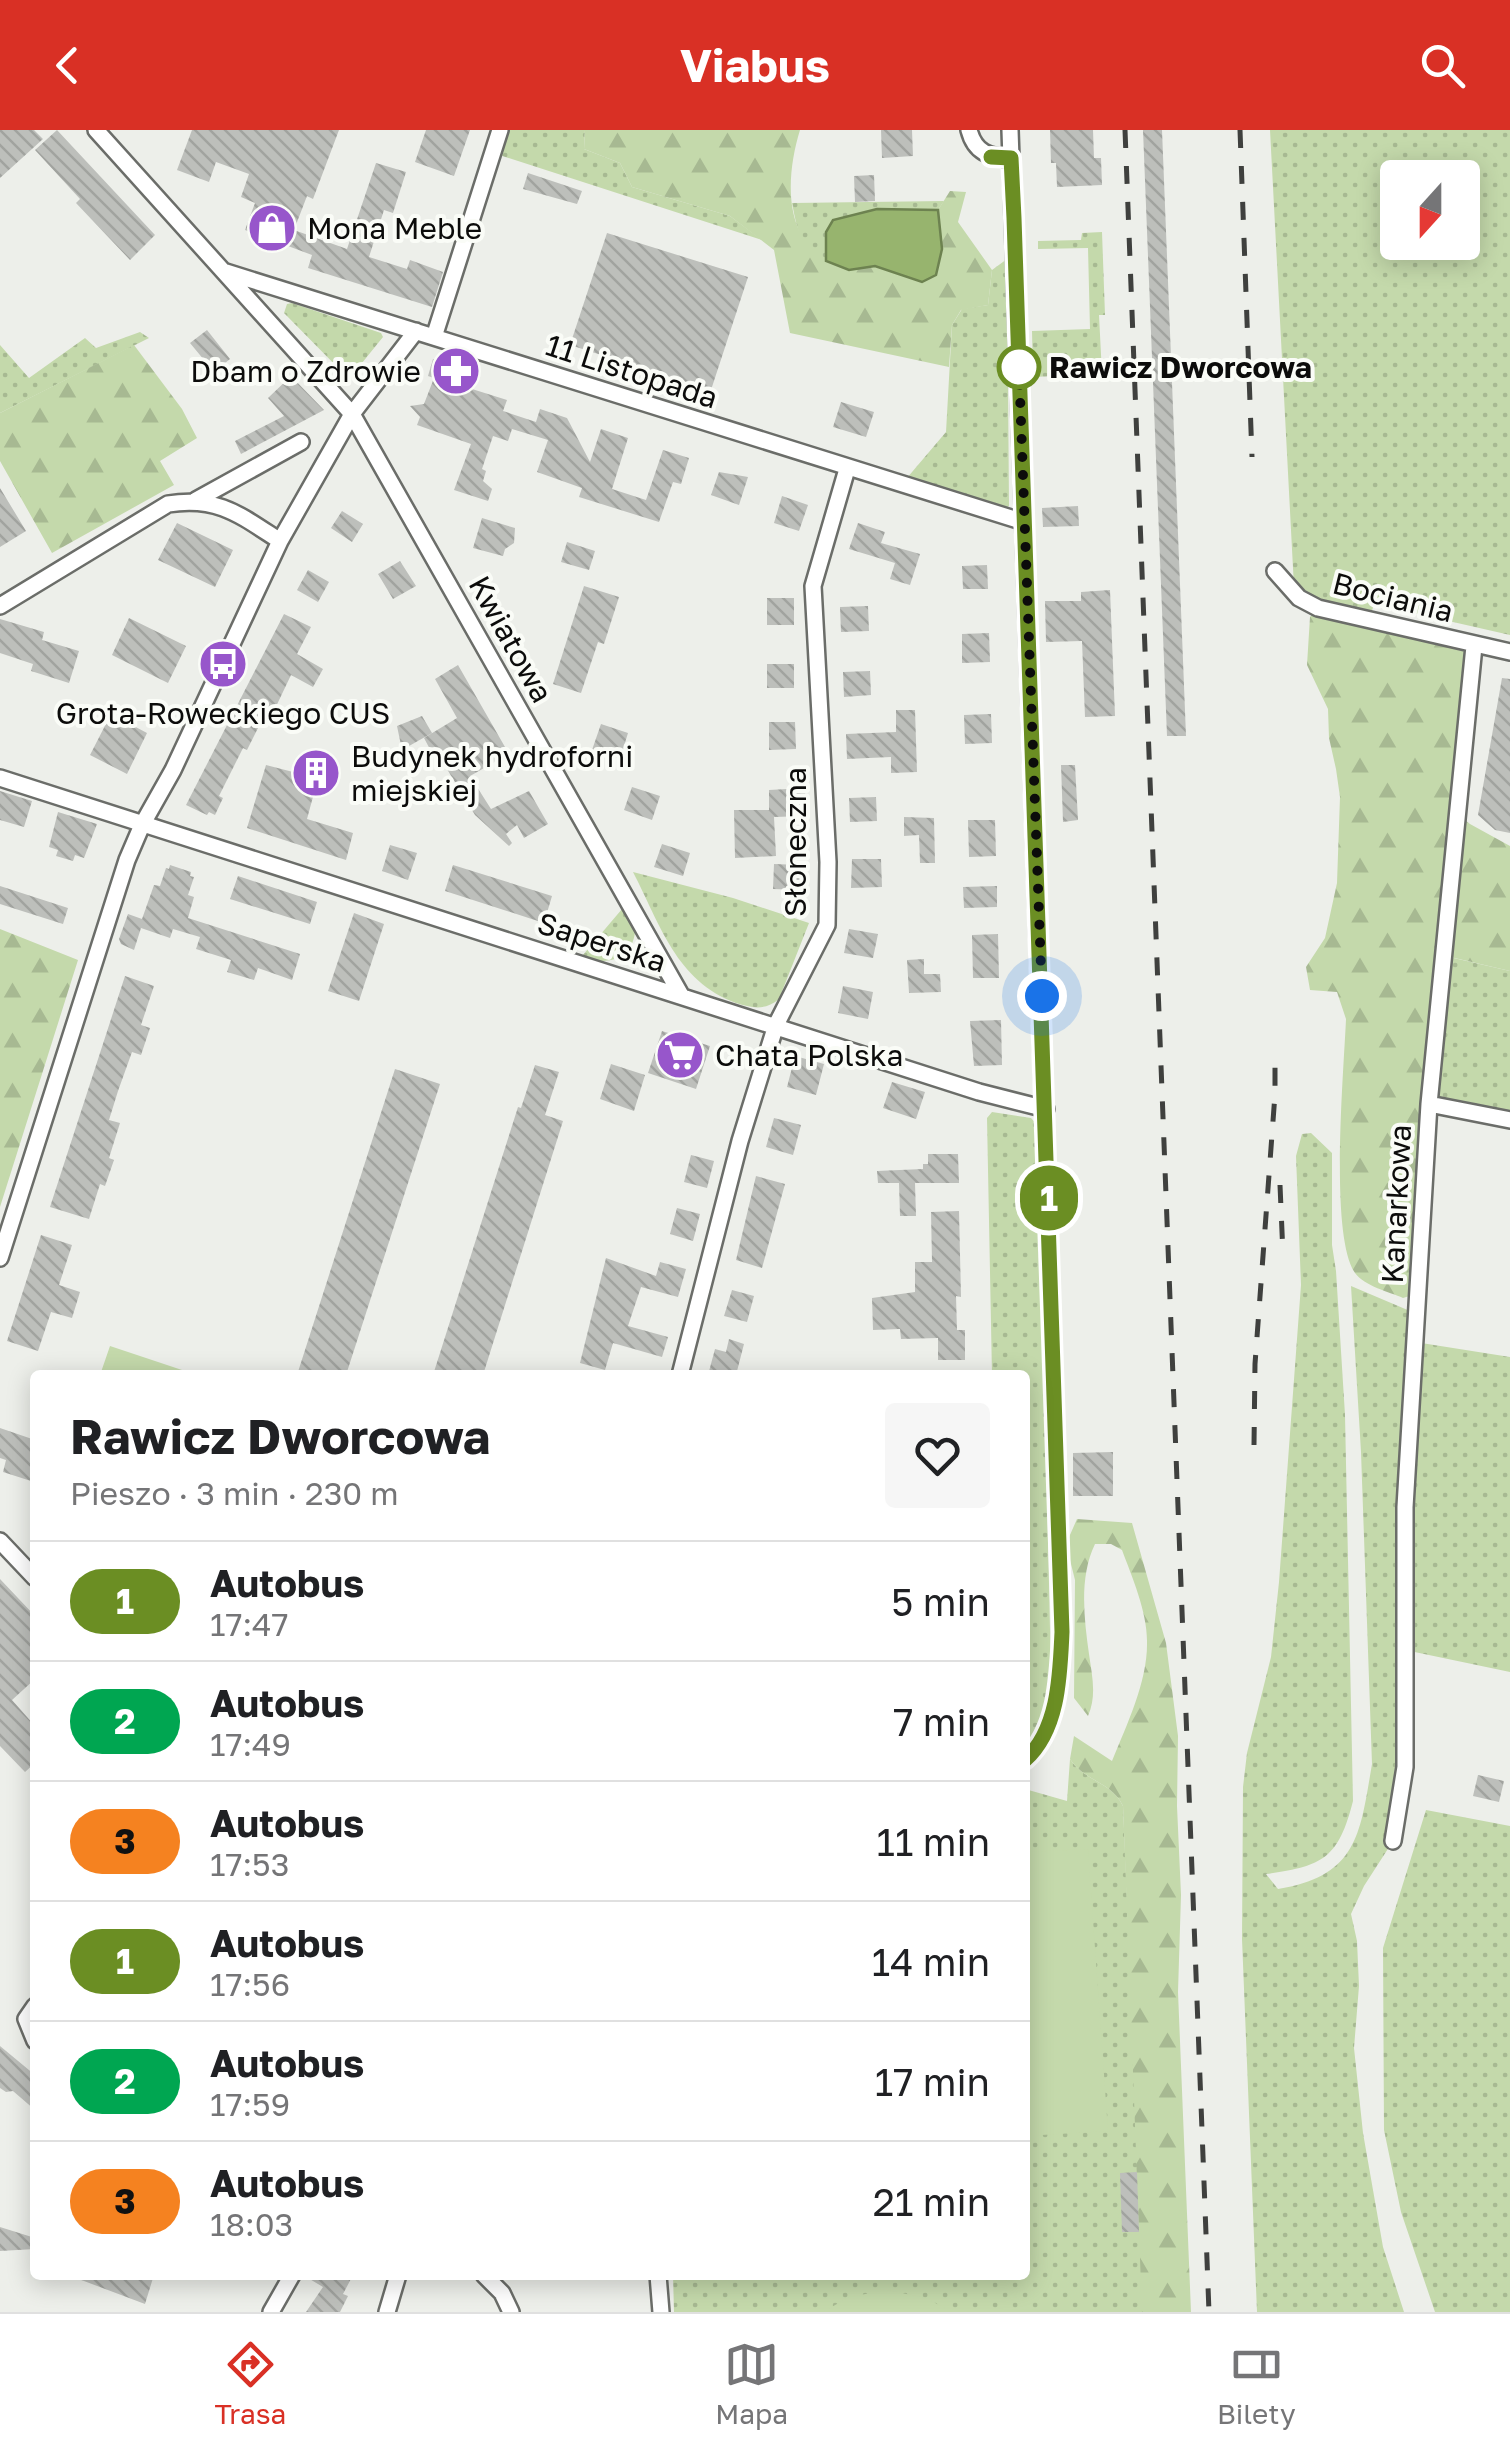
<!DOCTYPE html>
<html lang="pl">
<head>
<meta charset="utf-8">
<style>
	body { margin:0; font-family:"Golos Text",sans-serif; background:#f6f6f6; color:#202124; height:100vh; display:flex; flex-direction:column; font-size:38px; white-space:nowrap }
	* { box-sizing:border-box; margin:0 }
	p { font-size:32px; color:#757577 }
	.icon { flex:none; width:55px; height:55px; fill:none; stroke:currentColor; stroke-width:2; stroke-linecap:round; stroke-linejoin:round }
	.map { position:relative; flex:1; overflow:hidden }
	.sheet { position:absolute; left:30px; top:1240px; width:1000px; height:910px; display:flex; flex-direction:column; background:#fff; border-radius:10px; box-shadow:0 5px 25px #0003 }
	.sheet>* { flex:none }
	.badge { padding:0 20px; border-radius:32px; font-size:35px; line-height:65px }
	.needle { width:65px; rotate:201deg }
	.controls { position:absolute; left:1380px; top:30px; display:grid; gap:20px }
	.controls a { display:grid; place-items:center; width:100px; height:100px; border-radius:10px; background:#fff; box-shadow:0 5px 25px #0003; font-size:50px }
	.you { position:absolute; width:50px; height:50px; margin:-25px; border:8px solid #fff; border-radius:50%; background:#1a73e8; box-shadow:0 0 0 15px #1a73e833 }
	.map>.badge { position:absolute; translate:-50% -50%; box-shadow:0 0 0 5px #fff }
	.round { display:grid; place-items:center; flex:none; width:105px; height:105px; border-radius:10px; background:#f6f6f6 }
	.overview { display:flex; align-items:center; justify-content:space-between; height:170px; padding:0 40px }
	h1 { font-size:48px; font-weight:700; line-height:75px }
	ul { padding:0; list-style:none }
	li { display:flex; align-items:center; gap:30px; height:120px; padding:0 40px; border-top:2px solid #e0e0e0 }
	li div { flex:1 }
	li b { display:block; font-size:38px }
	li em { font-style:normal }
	li .badge { min-width:110px; font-weight:700; text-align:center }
	header { display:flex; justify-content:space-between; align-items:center; height:130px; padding:0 40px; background:#d93025; color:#fff; font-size:45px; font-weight:700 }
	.dock { display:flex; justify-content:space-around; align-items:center; height:140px; border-top:2px solid #e0e0e0; background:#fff; font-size:28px; color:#757577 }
	.dock a { display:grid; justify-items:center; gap:5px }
	.dock .current { color:#d93025 }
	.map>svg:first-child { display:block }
	.grass { fill:url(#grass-dots); fill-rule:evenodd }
	.forest { fill:url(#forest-firs) }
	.pitch { fill:#c4d9ab }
	.water { fill:#97b46e; stroke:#6d8250; stroke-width:2.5 }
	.building { fill:url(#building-back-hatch) }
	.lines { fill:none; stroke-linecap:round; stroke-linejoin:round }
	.minor-casing { stroke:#6b6d69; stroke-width:20 }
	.minor { stroke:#fff; stroke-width:15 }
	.rail { stroke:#3f403e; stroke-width:5; stroke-dasharray:18 18; stroke-linecap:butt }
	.line-casing { stroke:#fff; stroke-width:22 }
	.line { stroke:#6b8e23; stroke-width:15 }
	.walk { stroke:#0c0c0b; stroke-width:10; stroke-dasharray:0 18 }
	.stop-dot { fill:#fff; stroke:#6b8e23; stroke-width:5 }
	.labels { text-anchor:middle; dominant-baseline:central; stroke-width:8; stroke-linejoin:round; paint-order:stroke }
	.poi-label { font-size:30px; fill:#0c0c0b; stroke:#fafcf7; text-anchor:start }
	.stop-label { font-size:30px; font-weight:bold; fill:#0c0c0b; stroke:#fafcf7; text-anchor:start }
	.street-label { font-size:30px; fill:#0c0c0b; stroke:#fafcf7 }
</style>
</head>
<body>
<header><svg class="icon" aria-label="back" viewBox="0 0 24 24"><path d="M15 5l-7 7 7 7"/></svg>Viabus<svg class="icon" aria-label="search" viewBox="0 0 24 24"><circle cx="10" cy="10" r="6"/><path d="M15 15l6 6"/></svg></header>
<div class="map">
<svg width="1510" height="2182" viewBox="0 0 1510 2182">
	<defs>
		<pattern id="grass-dots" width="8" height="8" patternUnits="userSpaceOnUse" patternTransform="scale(2.5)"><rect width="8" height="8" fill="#c4d9ab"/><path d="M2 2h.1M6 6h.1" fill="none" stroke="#a7b992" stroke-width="1.8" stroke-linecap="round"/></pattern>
		<pattern id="forest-firs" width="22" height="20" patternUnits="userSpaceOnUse" patternTransform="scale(2.5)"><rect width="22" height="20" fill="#c4d9ab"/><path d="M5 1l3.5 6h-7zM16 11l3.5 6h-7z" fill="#a7b992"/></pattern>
		<pattern id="building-back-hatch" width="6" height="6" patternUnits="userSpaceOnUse" patternTransform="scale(2.5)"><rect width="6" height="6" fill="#bdbfbb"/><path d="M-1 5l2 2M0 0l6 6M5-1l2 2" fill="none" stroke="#a1a39f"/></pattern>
	</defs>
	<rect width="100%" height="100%" fill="#edefea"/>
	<path class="grass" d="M500,0H585L584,19L620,33L632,57L730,86L762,110L493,23Z
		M1270,0H1510V505L1374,474L1369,491L1318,478L1294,457ZM1398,48H1462V112H1398Z
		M944,71L938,80L877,79L833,90L825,113L826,131C800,120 797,98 792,73Z
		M1102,102L1105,185H1099L1102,244L1033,247L1032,201L1090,199L1088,118L1038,119V111L1081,110L1082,103Z
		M1007,129L1009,376L997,384L901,355L946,302L952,195L962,179L988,175L992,140Z
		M292,173L381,203L383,207L349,249L284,183L287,174Z
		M140,202L149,208L0,283V215L29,248L85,208L96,218Z
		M633,742L733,768L809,793L779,869C765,881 752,878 736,873C676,851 660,794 633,742Z
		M628,772C635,783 637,789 635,803C630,835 603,831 577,832Z
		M1445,826L1510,841V990L1429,974Z
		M992,982L1031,988L1039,997L1051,1545L1042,1591L1025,1616V1245H992L987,988Z
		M1311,1003L1332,1023V1115L1336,1141L1345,1285L1353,1671C1338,1730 1322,1736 1266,1744L1278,1759C1358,1746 1360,1704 1372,1634L1361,1322L1351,1156L1417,1184L1415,1212L1510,1227V1542L1405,1520V1637L1393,1711L1364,1756L1351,1784L1357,1811L1359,1856L1354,1918L1363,2003L1383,2117L1404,2182H1257L1242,1809L1243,1657L1247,1623L1271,1527L1279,1452L1301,1155L1296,1026L1302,1004Z
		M1070,1629C1084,1651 1112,1652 1123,1676L1145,2182H674L673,2145H1025V1659L1067,1671Z
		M1426,1680L1510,1696V2182H1435L1401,2082L1384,2000L1383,1818Z"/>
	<path class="forest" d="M585,0H800C784,52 783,122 845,138C856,141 866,135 876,137C891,139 907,147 922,152L942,119L938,80L950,61L966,62L958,92L992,140L988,175L961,180L952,195L949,237L790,203L774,120L730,86L632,57L620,33L584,19Z
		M134,215L182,279L197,308L160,331L174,355L52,423L0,331V283Z
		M1318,478L1474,516L1451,679L1470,694L1510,716V841L1446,826L1419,1163L1403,1168C1390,1162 1364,1156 1355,1143C1329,1105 1344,940 1346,889L1337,862L1310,860L1306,837L1325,808L1337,753L1340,667L1336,639L1329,608L1328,579L1307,535L1310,487Z
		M0,799L78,830L0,1077Z
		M1077,1389L1132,1393L1166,1513L1178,1606L1177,1676L1181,1765L1178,1862L1191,2182H1142L1123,1676C1112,1652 1084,1651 1070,1629L1074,1606L1112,1631C1127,1594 1148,1551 1147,1511C1147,1481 1132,1447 1122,1420L1111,1414H1095C1079,1447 1084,1488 1089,1524C1092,1546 1097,1565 1088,1586L1074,1568L1075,1450L1066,1414Z"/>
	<path class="pitch" d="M110,1216L197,1245H100Z
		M1088,1719L1108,2001L1025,2006V1722Z
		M887,2160L926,2168L952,2182H823L849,2167Z"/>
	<path class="water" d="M877,79L938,80L942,119L936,145L922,152L875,136L849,140L826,131V102L833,90Z"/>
	<path class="building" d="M0,0H34L43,9L0,48Z
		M57,0L155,105L130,130L76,73L80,69L35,20Z
		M192,0H339L313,69L307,66L294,100L347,119L376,33L406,42L393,83L384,80L369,127L407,139L410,130L443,142L432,177L308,138L312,125L245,100L255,73L241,67L249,44L216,32L209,52L177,40Z
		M426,0H470L454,46L415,32Z
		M881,0H912L913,26L882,28Z
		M1050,0H1093L1094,28H1101L1102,55L1057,57L1056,33H1051Z
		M1143,0H1162L1186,606H1167Z
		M528,43L582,61L577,74L523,59Z
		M874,45L875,71L855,72L854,46Z
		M607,103L748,147L711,260L570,215Z
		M207,200L230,229L214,242L190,213Z
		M433,229L477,244L472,259L507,270L503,281L536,292L540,279L567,288L590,332L601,299L628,308L612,359L646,370L663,320L689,328L681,354L673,352L659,392L579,367L582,358L537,342L548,310L512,299L508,311L493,306L482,339L486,341L483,351L492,359L488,371L454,360L471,314L417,295L420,287L410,276L424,274L434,248L428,246Z
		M291,246L324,280L241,324L235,311L284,286L268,268Z
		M841,272L874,282L866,307L833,297Z
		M719,342L748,347L739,375L711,365Z
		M0,358L26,401L0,417Z
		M782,366L808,375L799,401L774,393Z
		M1078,376L1079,396L1043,397L1042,378Z
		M342,381L363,394L352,412L331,398Z
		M482,388L515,398L514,413L505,419L503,426L473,418Z
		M177,393L233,420L215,457L158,430Z
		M858,393L885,402L881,413L920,424L910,455L890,449L895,433L849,419Z
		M567,412L595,421L589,440L561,432Z
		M400,431L416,456L393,469L378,444Z
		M987,435L988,459H963L962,436Z
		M308,440L329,452L318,472L297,460Z
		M584,456L619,467L604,514L598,512L581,563L553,554Z
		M1110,460L1115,586L1085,587L1082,511L1046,512L1045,471H1081V462Z
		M767,468H794V495H767Z
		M868,476L869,501L841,502L840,477Z
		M284,484L311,497L297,524L323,539L313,557L291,545L272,585L266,582L247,620L243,618L219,666L223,668L215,685L209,682L207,685L186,675Z
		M129,488L186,516L168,553L112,525Z
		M0,489L44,502L42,510L79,521L69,553L31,541L33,534L0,523Z
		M989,503L990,532L962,533V504Z
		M767,534H794V558H767Z
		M458,535L509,624L470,646L491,679L529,661L548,694L524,708L517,695L506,704L512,713L509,716L475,685L436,621L432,623L424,608L457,588L435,549Z
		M870,541L871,565L844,567L843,542Z
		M1502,548L1510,549V703L1495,700L1478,685Z
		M896,580H915L917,642L891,643V627L847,629L846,604L896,602Z
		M111,584L147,603L127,644L90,625Z
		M991,584L992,613L965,614L964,585Z
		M422,586L432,603L402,620L397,596Z
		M769,592H795L796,619L769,620Z
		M601,594L628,603L620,629L592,620Z
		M297,629L339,643L334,658L317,652L307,689L353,703L346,730L247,698L266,635L293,642Z
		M1061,635H1075L1078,690L1063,692Z
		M632,657L660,666L652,690L624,680Z
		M805,658L806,686L774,687L776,726L735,728L734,680H769V660Z
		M0,661L32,671L24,697L0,690Z
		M876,667L877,691L850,692L849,668Z
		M58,682L97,694L84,728L75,725L73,731L56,726L58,720L49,717Z
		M904,687L934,688L935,733H920L919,705L904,706Z
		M968,690H995L996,726L969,727Z
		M662,714L690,723L683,746L654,737Z
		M390,715L417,723L408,750L382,741Z
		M852,729H881L882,757L851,758Z
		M774,734L801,735L800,760L773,759Z
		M170,735L191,742L190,746L194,747L188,765L194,767L188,788L300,824L292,850L258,838L254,850L227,842L231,830L196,819L200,807L173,799L170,808L141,798L134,820L121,814L119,809L128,784L142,789L154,755L160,756L166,738L169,739Z
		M453,735L552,766L544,793L445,761Z
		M238,746L317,772L310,794L230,769Z
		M0,756L68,778L63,794L0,774Z
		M997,756V777L964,778L963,757Z
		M354,783L384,794L359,871L328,861Z
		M849,799L878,804L873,828L844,823Z
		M998,804L999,848H973L972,805Z
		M924,829V844H940L941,862L909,863L907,830Z
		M125,846L154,856L141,895L150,898L141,925L132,922L118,961L109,990L120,993L109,1028L114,1030L105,1056L100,1054L89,1089L50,1077Z
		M843,856L873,862L868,889L838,883Z
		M1001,890L1002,935L974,936L970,891Z
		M662,901L710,916L696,959L648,943Z
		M795,926L824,934L816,965L787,957Z
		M611,934L645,945L634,981L600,969Z
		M535,935L559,942L545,985L563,991L483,1245H433L518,977L521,978Z
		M395,939L440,954L346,1245H297Z
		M892,952L925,962L916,989L883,978Z
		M774,988L801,995L793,1025L766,1017Z
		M928,1024H958L959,1053H915L916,1086H900L899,1053H878L877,1041L923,1039V1034H928Z
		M691,1025L714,1031L707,1058L684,1052Z
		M756,1046L785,1054L762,1138L736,1130Z
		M677,1078L700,1084L693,1111L670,1104Z
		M959,1081L961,1167L956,1166L957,1200H965V1230H938V1208L901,1209L900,1199L873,1200L872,1168L915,1162V1132H932L931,1082Z
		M41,1105L72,1115L59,1155L80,1162L72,1188L51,1182L38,1221L7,1211Z
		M606,1128L656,1146L660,1132L686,1139L678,1167L641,1157L628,1196L668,1207L662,1227L613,1213L605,1240L580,1233Z
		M732,1160L754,1166L747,1192L724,1186Z
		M729,1209L744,1214L736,1245H708L715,1219L726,1222Z
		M0,1298L35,1310V1337L31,1351L3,1342L6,1330L0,1328Z
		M1113,1322V1366H1073V1323Z
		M0,1449L35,1486V1549L12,1570L35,1596V1633L25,1642L0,1616Z
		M1478,1645L1504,1651L1499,1672L1473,1666Z
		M0,1916L35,1945V1980L13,1961L6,1962L0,1958Z
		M1137,2042L1139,2102H1122L1120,2043Z
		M0,2097L35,2108V2119L0,2121Z
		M68,2145H144L153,2148L145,2174Z
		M303,2145H353L343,2164L348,2166L340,2182H306L323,2157Z"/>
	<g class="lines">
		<g class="minor-casing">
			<path id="minor" d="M96,0L352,284L681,865
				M969,0C975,23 989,27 1011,28
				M1010,0L1062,1502C1060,1544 1059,1600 1025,1629
				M226,142L1024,392
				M434,207L500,0
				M196,370L301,312
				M1275,441L1299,468L1318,478L1510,522
				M0,476L168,374C218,366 240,385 280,411
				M0,648L979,962L1046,979
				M1429,974L1510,990
				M0,1128L127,730L142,695L173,640L280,411L352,284L416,201
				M680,1245L740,1011L776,895L827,795L828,732L813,456L847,339
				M0,1411L35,1448
				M1393,1711L1405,1637V1377L1429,974L1474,516
				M35,1876L26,1889L35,1911
				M484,2145L502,2163L511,2182
				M658,2145L661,2182
				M271,2182L292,2145
				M387,2182L398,2145"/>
		</g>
		<use href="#minor" class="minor"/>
		<path class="rail" d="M1125,0L1209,2182
			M1240,0L1252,327
			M1280,1055L1283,1125
			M1254,1315L1255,1234L1275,964V920"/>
	</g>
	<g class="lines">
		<g class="line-casing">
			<path id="line" d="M991,27L1011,28L1014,88L1062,1502C1060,1544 1059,1600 1025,1630"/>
		</g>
		<use href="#line" class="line"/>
		<path class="walk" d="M1019,237L1042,866"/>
	</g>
	<defs>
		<g id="shop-disc" transform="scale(2.5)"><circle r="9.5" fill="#9756cb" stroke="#fafcf7"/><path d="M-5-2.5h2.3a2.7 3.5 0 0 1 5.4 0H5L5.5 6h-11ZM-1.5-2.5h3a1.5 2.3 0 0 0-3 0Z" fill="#fff"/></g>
		<g id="pharmacy-disc" transform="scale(2.5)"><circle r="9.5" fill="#9756cb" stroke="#fafcf7"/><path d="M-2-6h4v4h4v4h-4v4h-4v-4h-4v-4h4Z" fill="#fff"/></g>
		<g id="bus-disc" transform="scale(2.5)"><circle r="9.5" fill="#9756cb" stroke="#fafcf7"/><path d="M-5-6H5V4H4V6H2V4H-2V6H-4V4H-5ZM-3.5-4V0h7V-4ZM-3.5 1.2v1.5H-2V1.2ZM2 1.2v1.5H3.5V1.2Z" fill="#fff"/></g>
		<g id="building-disc" transform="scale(2.5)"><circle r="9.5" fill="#9756cb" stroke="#fafcf7"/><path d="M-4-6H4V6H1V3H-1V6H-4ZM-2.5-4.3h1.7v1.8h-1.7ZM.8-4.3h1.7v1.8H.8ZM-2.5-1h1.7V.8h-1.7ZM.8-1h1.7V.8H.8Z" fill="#fff"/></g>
		<g id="supermarket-disc" transform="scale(2.5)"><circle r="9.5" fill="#9756cb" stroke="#fafcf7"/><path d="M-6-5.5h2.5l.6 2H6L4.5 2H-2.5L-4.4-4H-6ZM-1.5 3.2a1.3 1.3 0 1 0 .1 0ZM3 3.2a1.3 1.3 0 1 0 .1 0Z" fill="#fff"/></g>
	</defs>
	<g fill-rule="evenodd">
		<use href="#shop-disc" x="272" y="98"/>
		<use href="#pharmacy-disc" x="456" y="241"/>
		<use href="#bus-disc" x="223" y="534"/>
		<use href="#building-disc" x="316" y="643"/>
		<use href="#supermarket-disc" x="680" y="925"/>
	</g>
	<circle class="stop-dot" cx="1019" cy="237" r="20"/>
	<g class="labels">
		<g class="poi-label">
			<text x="307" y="98">Mona Meble</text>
			<text x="421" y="241" text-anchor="end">Dbam o Zdrowie</text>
			<text x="223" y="583" text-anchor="middle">Grota-Roweckiego CUS</text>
			<text x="351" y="626">Budynek hydroforni<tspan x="351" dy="34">miejskiej</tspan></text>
			<text x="715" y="925">Chata Polska</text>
		</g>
		<g class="stop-label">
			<text x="1049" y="237">Rawicz Dworcowa</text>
		</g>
		<g class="street-label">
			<text transform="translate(632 241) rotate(18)">11 Listopada</text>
			<text transform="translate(1393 467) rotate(14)">Bociania</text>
			<text transform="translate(511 509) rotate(61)">Kwiatowa</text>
			<text transform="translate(795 712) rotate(-90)">Słoneczna</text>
			<text transform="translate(602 812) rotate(18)">Saperska</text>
			<text transform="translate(1396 1074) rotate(-87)">Kanarkowa</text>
		</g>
	</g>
</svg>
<div class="controls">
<a><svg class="needle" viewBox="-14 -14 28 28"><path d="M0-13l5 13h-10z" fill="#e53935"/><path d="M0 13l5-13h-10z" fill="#757577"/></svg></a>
</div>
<div class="you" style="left:1042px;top:866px"></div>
<b class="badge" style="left:1049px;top:1068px;background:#6b8e23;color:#fff">1</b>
<section class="sheet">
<div class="overview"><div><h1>Rawicz Dworcowa</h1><p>Pieszo · 3 min · 230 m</p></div><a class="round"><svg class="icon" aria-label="heart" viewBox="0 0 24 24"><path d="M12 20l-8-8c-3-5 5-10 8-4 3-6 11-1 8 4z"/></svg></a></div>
<ul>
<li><span class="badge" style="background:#6b8e23;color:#fff">1</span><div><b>Autobus</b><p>17:47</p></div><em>5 min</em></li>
<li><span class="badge" style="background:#00a651;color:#fff">2</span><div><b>Autobus</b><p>17:49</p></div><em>7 min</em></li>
<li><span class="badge" style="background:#f58220;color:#111">3</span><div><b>Autobus</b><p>17:53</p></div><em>11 min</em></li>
<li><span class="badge" style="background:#6b8e23;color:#fff">1</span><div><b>Autobus</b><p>17:56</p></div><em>14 min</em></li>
<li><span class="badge" style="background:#00a651;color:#fff">2</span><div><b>Autobus</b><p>17:59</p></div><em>17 min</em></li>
<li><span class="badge" style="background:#f58220;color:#111">3</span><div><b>Autobus</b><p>18:03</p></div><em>21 min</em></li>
</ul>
</section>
</div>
<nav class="dock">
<a class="current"><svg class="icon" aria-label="directions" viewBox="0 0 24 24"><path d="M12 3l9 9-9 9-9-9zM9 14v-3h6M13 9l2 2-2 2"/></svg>Trasa</a>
<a><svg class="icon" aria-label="map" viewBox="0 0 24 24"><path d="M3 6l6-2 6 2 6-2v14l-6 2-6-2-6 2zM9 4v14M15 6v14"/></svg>Mapa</a>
<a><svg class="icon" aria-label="tickets" viewBox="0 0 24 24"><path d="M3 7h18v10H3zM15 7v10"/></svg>Bilety</a>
</nav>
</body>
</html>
